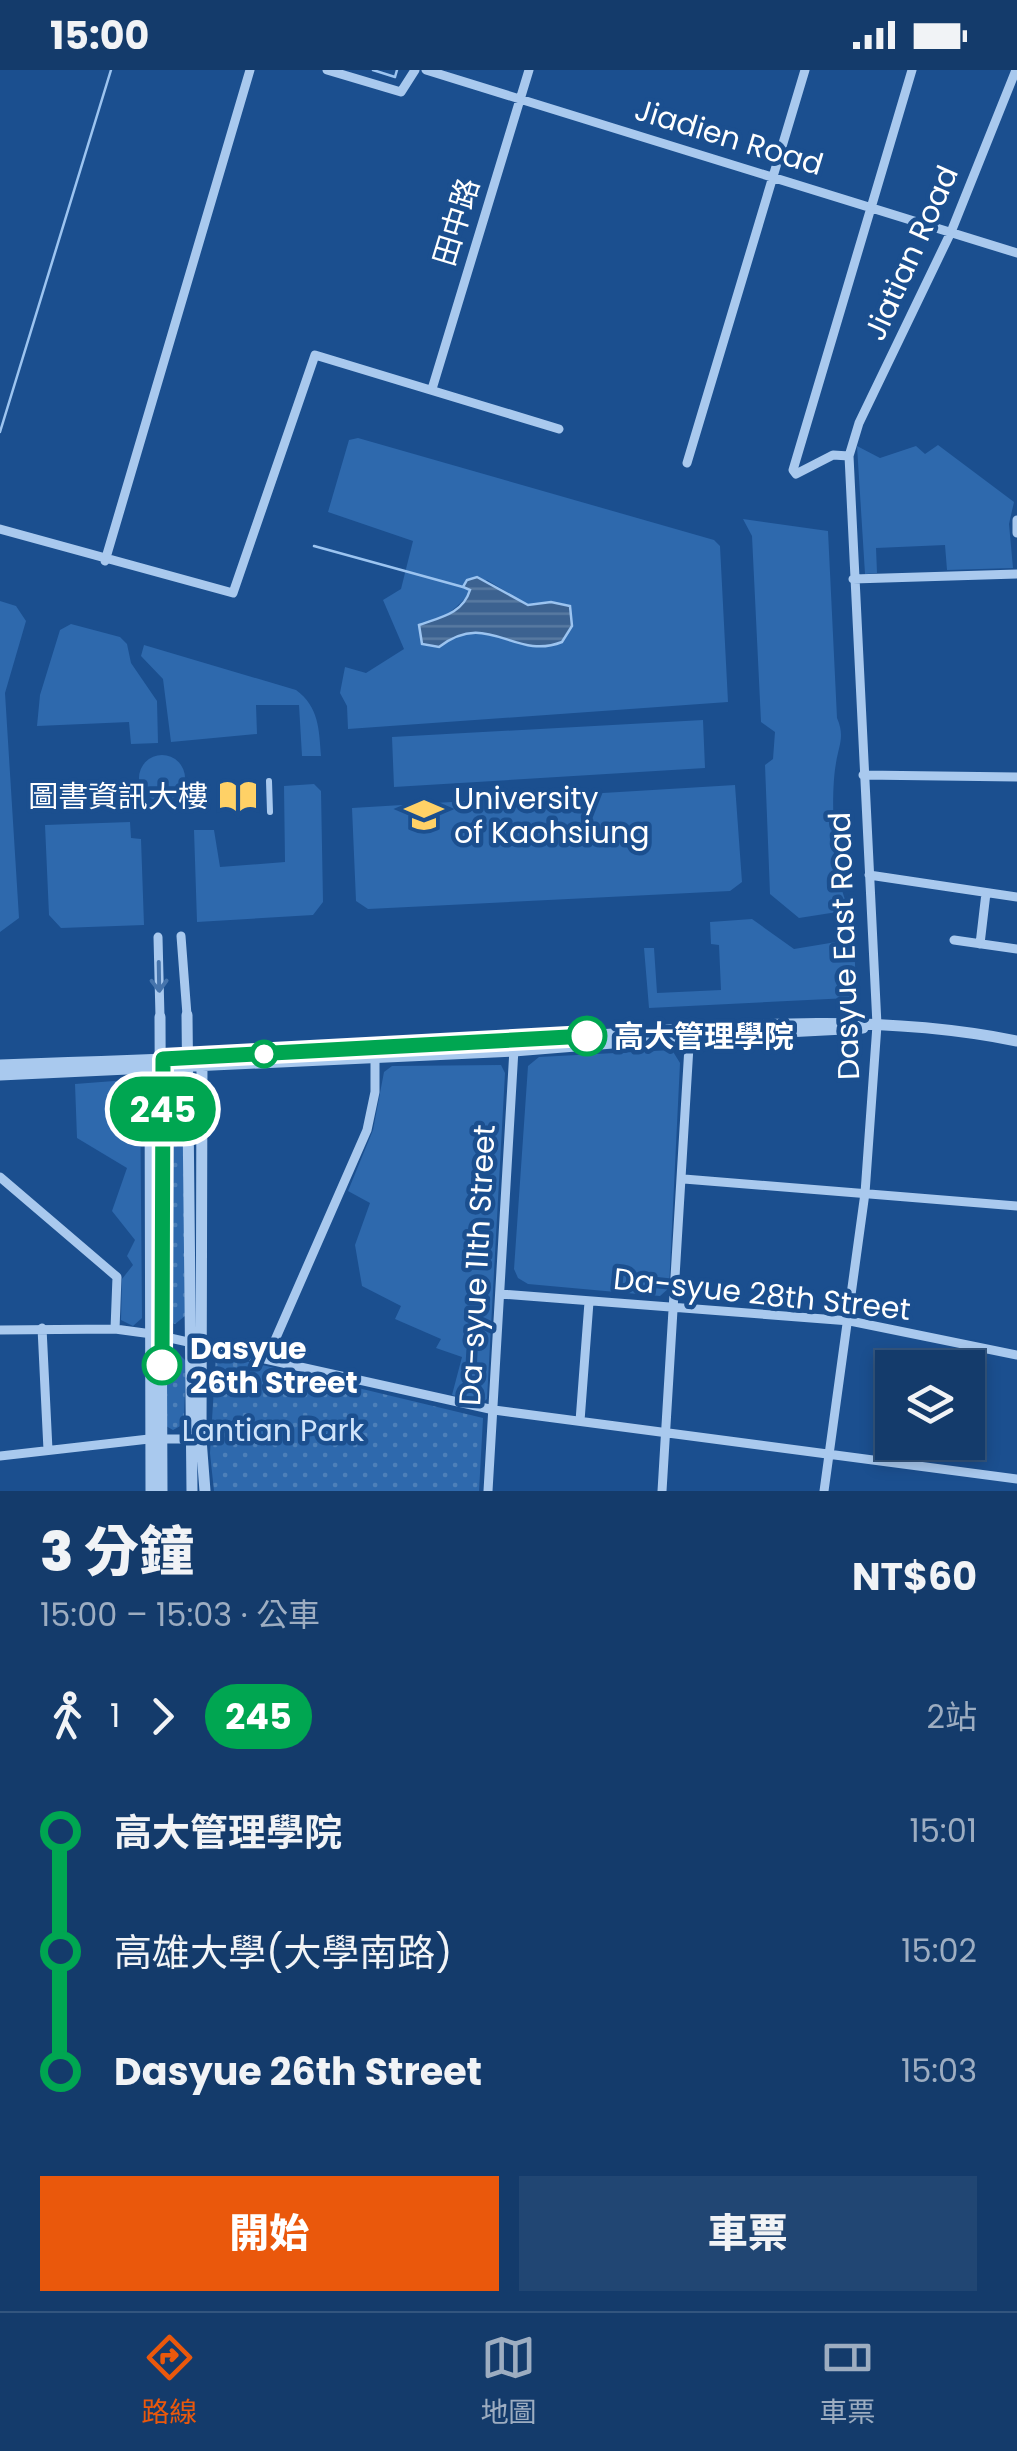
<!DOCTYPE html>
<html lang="zh-TW">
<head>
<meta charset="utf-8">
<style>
	body { margin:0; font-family:Poppins,"Noto Sans TC",sans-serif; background:#214673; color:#f1f3f6; height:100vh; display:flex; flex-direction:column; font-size:38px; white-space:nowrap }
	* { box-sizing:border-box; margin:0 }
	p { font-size:32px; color:#9dadc1 }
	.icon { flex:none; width:55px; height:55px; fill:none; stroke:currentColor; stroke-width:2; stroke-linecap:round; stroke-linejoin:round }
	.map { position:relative; height:1421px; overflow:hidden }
	.panel { display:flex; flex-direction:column; background:#143b6b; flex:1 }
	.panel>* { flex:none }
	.badge { padding:0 20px; border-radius:32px; font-size:35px; line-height:65px }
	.buttons { position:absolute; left:875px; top:1280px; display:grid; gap:20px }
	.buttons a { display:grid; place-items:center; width:110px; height:110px; border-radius:0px; background:#143b6b; box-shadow:0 5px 15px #0003,0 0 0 2px #33557e; font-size:50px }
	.map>.badge { position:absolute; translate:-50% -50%; box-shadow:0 0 0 5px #fff }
	.legs { display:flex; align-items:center; gap:15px; height:110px; padding:0 40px; font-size:32px }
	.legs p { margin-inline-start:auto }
	.headline { display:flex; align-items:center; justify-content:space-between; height:170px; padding:0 40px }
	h1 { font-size:55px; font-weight:800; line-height:75px }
	.cta { display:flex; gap:20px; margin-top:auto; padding:20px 40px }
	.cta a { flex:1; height:115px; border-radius:0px; background:#ea580c; color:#fff; font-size:40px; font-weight:800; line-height:115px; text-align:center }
	.cta a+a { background:#214673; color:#f1f3f6 }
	ul { padding:0 40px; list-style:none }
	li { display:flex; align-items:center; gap:35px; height:120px; font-size:38px }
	li i { display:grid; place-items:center; width:15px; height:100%; margin:0 12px; background:currentColor }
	li i::after { content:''; width:25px; height:25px; margin:-12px; border:8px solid; border-radius:50%; background:#143b6b }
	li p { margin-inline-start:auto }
	li:first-child i { background:linear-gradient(#0000 50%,currentColor 0) }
	li:last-child i { background:linear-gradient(currentColor 50%,#0000 0) }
	.status { display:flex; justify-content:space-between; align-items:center; height:70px; padding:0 50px; background:#143b6b; direction:ltr }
	.status svg { height:28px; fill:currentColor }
	.tab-bar { display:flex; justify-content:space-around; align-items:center; height:140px; border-top:2px solid #33557e; background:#143b6b; font-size:28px; color:#9dadc1 }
	.tab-bar a { display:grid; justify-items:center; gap:5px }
	.tab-bar .current { color:#ea580c }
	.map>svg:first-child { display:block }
	.green { fill:#2e69ad; fill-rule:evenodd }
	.park { fill:url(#park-dots) }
	.water { fill:url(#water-rules); stroke:#9cc4f0; stroke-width:2.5 }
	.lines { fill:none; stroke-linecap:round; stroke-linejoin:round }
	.stream { stroke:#9cc4f0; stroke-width:2.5 }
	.pedestrian { stroke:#a9c9ee; stroke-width:6 }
	.minor { stroke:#a9c9ee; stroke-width:9 }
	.tertiary { stroke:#a9c9ee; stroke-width:11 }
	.oneway { stroke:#4674ac }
	.line-1-casing { stroke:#fff; stroke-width:22 }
	.line-1 { stroke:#00a651; stroke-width:15 }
	.stop-1-dot { fill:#fff; stroke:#00a651; stroke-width:5 }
	.labels { text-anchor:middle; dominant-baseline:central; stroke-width:9; stroke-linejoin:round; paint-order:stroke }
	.street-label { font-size:30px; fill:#fff; stroke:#1b4f8f }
	.poi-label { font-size:30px; fill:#fff; stroke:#1b4f8f; text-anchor:end }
	.stop-label { font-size:30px; font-weight:bold; fill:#fff; stroke:#1b4f8f; text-anchor:start }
	.park-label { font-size:30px; fill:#cfe3fa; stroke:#1b4f8f }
</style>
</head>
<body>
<div class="status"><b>15:00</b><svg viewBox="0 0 49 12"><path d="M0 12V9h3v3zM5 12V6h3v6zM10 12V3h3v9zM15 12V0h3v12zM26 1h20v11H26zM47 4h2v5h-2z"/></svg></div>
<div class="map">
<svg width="1017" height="1421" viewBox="0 0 1017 1421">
	<defs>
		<pattern id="park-dots" width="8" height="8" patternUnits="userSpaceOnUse" patternTransform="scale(2.5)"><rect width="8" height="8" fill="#2e69ad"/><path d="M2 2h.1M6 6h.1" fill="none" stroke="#4d80b9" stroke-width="1.8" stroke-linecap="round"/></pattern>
		<pattern id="water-rules" width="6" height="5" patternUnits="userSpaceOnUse" patternTransform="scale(2.5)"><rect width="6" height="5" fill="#3c6290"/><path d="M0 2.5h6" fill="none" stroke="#597aa1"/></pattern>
	</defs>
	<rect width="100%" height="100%" fill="#1b4f8f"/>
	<path class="green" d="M358,368L714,470L720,476L728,632L348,659L347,636L340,623L345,597L366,603L404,579L383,530L401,519L413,471L328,442L349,370ZM487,510L528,535L551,532L570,536L538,577C499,570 474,550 438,577L427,553C458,545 463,524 487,510Z
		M938,375L1014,432L1009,454L1013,498L947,500L945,475L876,478L877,503L865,504L857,376L880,388L916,376L925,384Z
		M743,449L828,461L837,648C845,666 839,675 836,693C830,725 833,813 850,840L799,848L770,824L765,695L773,689L775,662L761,652L752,466Z
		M0,531L16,536L26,551L5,623L19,848L0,862Z
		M71,554L120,567L127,574L131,593L157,631L158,673L131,674L129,652L37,656L40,625L60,560Z
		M144,575L296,620C319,637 319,659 321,686H302L299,635H256L257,664L171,672L163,609L141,586Z
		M703,650L705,698L394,717L392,667Z
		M139 708a23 23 0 1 1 46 0a23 23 0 1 1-46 0Z
		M314,714L321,721L323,832L313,845L197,852L194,760H214L220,797L285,792L284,716Z
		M735,715L742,812L730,821L368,839L356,831L352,738Z
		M130,752L131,768L141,769L144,855L61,858L49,845L45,755Z
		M752,849L794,879L854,869L856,919L849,928L649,938L644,878H654L657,923L721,920L719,875L711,874L710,852Z
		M672,980L680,993L669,1218L660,1226L528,1214L518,1208L514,1199L528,996L539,987Z
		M501,995L505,1003L487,1329L482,1333L452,1325L462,1287L436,1278L441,1269L395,1249L401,1236L362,1216L355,1175L370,1133L348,1121L373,1060L384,1002L392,996Z
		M140,1009L142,1248L133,1256L121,1250L122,1209L133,1195L127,1186L135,1170L112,1141L127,1098L77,1068L75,1014Z"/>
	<path class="park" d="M170,1018L183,1022L185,1246L175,1254L166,1250V1025Z
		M176,1281L186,1291L184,1346L182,1355L173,1360L166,1356L165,1347L167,1287Z
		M216,1284L483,1348L479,1421H214L210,1383Z"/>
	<path class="water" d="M477,507L528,535L551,532L570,536L572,556L562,572C514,591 488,539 439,577L422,574L419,555C442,547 463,543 470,520L463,517L467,510Z"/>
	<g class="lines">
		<path class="stream" d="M373,0L395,7L397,0
			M0,362L111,0
			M314,476L463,517"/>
		<path class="pedestrian" d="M269,711L270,742"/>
		<path class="minor" d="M327,0L401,22L415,0
			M426,0L1017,183
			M432,319L529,0
			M849,386L833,385L796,404L793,400L912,0
			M687,393L805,0
			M1017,450V463
			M0,459L233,523L315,285L559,359
			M105,491L250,0
			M853,509L1017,504
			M863,705L1017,707
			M869,805L1017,827
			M181,866L187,945
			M158,867L160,947
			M954,870L1017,879
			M980,874L986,823
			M0,1107L117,1207L115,1259
			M684,1109L1017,1136
			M501,1224L850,1251L1017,1285
			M42,1258L48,1380
			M0,1260L115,1259L152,1264L494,1340L1017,1409
			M268,1286L367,1060L375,1022V985
			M580,1351L589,1232
			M0,1386L149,1369H198
			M488,1421L514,979
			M662,1421L690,960
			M824,1421L865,1123L877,955L849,386L859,353L951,162L1016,0"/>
		<path class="tertiary" d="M187,945L192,1421
			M160,947L162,1421
			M707,966L863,958
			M202,991L201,1369L205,1421
			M0,995C176,989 352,982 528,970C692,960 855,938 1017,971
			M150,995L151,1421
			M0,1005L514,981L674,968"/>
	</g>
	<defs><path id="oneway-shaft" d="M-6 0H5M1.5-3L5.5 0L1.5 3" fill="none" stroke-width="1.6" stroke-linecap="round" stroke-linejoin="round" transform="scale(2.5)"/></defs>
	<use class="oneway" href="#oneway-shaft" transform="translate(159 907) rotate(89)"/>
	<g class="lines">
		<g class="line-1-casing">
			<path id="line-1" d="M162,1295L163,989L587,966"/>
		</g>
		<use href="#line-1" class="line-1"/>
	</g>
	<defs>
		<g id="library-bare" transform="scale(3)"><path d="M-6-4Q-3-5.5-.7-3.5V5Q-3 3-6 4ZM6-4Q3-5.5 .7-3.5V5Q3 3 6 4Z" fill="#ffd166" stroke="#1b4f8f" stroke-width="2.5" paint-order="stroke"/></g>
		<g id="university-bare" transform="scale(3)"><path d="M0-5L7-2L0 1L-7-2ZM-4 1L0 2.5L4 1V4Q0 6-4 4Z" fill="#ffd166" stroke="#1b4f8f" stroke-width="2.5" paint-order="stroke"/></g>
	</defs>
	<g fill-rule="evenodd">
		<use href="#library-bare" x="238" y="726"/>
		<use href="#university-bare" x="424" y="745"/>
	</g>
	<g class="stop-1-dot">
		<circle cx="587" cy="966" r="18"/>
		<circle cx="264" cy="984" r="12"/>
		<circle cx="162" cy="1295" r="18"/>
	</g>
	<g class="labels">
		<g class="street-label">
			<text transform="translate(729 67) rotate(17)">Jiadien Road</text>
			<text transform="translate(456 152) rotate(-73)">田中路</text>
			<text transform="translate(911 183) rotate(-66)">Jiatian Road</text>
			<text transform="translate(844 876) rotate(-92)">Dasyue East Road</text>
			<text transform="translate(477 1195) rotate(-87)">Da-syue 11th Street</text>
			<text transform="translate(762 1224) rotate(6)">Da-syue 28th Street</text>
		</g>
		<g class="poi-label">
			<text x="208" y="726">圖書資訊大樓</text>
			<text x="454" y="728" text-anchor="start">University<tspan x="454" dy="34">of Kaohsiung</tspan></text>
		</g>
		<g class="stop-label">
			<text x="614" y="966">高大管理學院</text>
			<text x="190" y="1278">Dasyue<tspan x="190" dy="34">26th Street</tspan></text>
		</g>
		<g class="park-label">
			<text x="273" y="1360">Lantian Park</text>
		</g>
	</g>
</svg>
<div class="buttons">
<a><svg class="icon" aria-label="layers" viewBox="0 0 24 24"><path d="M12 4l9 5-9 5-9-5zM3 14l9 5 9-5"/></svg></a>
</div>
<b class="badge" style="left:163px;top:1039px;background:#00a651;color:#fff">245</b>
</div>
<section class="panel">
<div class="headline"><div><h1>3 分鐘</h1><p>15:00 – 15:03 · 公車</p></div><b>NT$60</b></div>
<div class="legs"><svg class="icon" aria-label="walk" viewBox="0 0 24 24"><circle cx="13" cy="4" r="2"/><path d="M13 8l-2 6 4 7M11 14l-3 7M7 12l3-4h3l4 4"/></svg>1<svg class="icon" aria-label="forward" viewBox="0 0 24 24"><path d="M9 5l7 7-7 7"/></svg><b class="badge" style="background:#00a651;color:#fff">245</b><p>2站</p></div>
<ul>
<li><i style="color:#00a651"></i><b>高大管理學院</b><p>15:01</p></li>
<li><i style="color:#00a651"></i><span>高雄大學(大學南路)</span><p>15:02</p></li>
<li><i style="color:#00a651"></i><b>Dasyue 26th Street</b><p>15:03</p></li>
</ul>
<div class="cta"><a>開始</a><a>車票</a></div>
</section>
<nav class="tab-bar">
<a class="current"><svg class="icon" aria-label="directions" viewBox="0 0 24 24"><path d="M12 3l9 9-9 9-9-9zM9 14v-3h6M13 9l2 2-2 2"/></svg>路線</a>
<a><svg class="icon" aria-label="map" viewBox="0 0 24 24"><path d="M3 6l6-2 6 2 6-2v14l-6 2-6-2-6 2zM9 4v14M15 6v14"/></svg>地圖</a>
<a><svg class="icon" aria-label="tickets" viewBox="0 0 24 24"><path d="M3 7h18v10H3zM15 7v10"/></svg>車票</a>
</nav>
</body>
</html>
